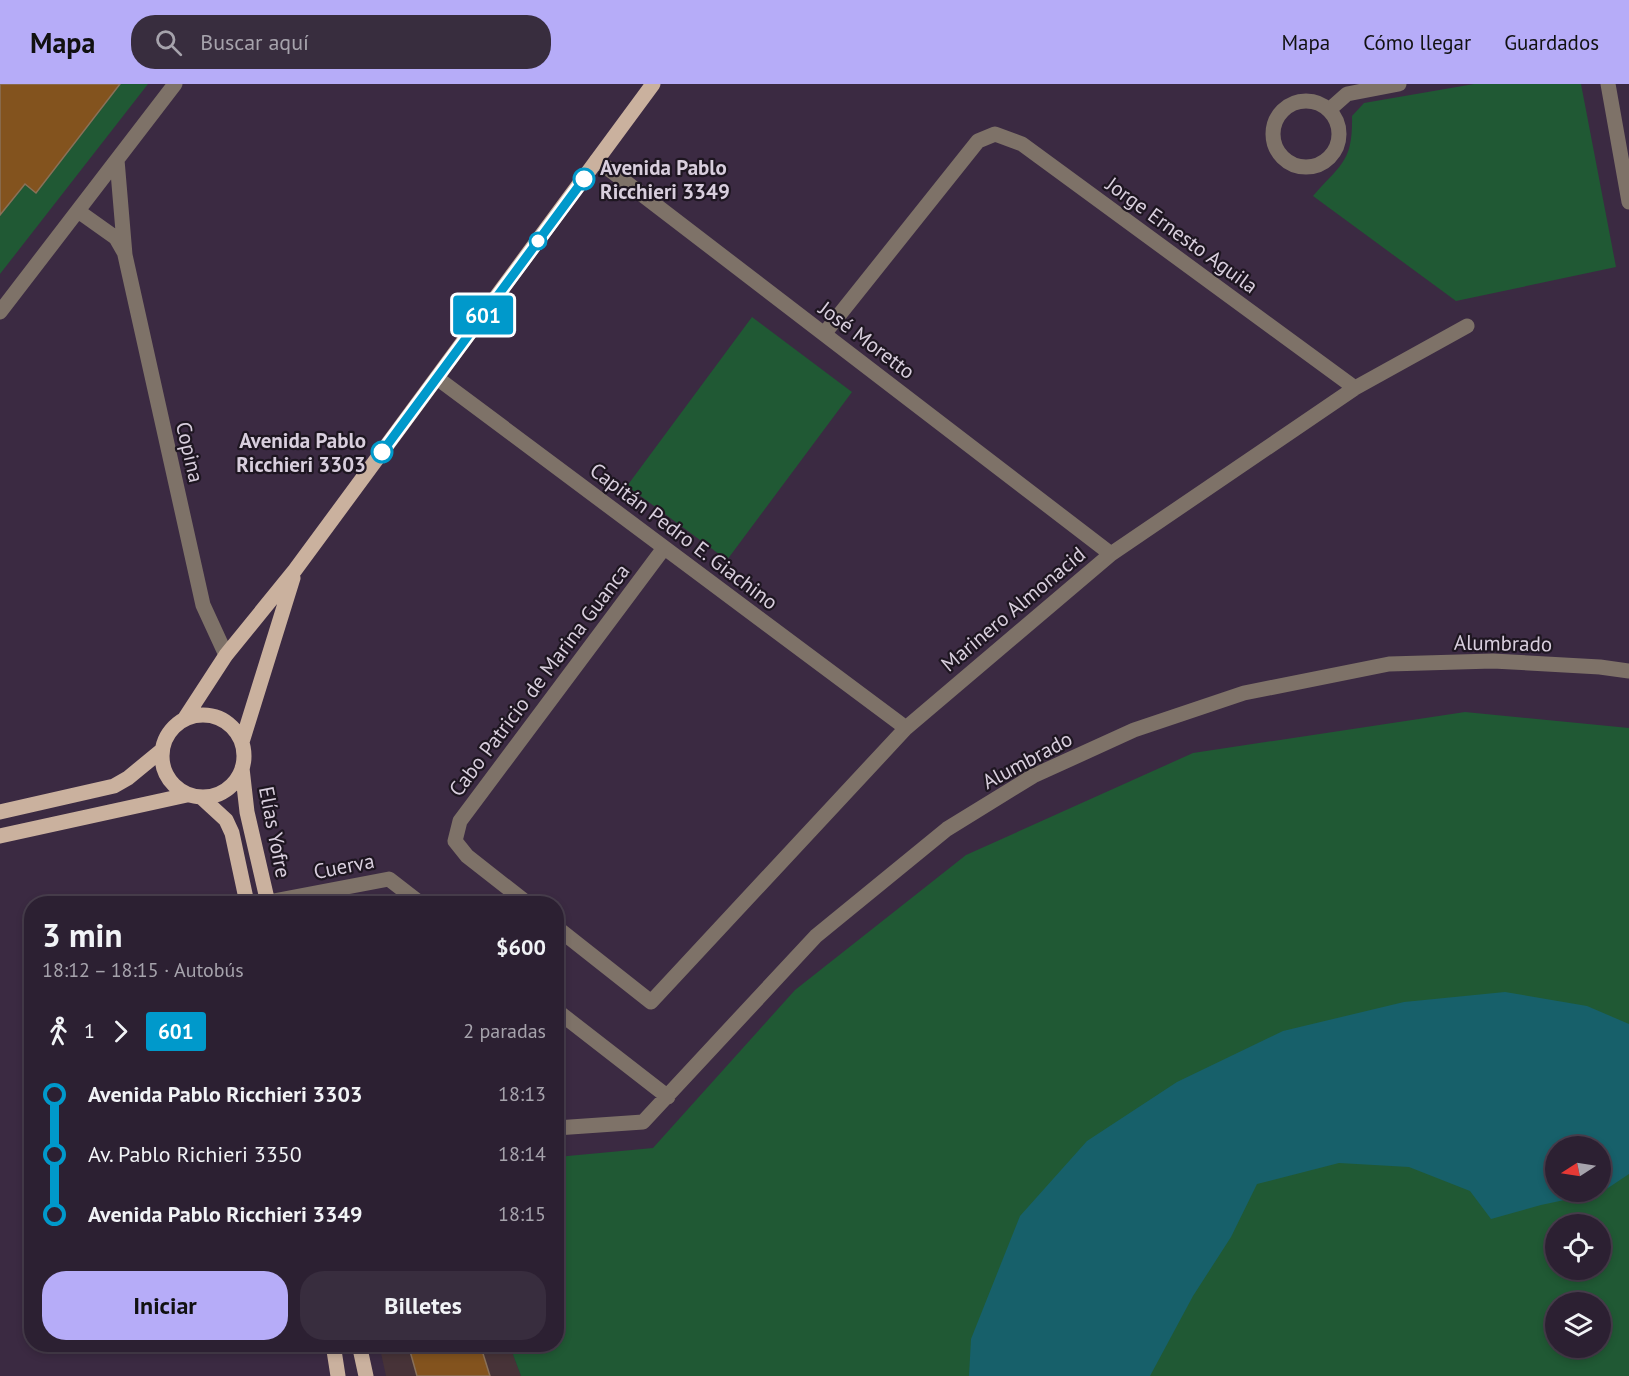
<!DOCTYPE html>
<html lang="es">
<head>
<meta charset="utf-8">
<style>
	body { margin:0; font-family:"PT Sans",sans-serif; background:#382d3e; color:#f1f3f6; height:100vh; display:flex; flex-direction:column; font-size:22px; white-space:nowrap }
	* { box-sizing:border-box; margin:0 }
	p { font-size:20px; color:#a6a3ac }
	.icon { flex:none; width:33px; height:33px; fill:none; stroke:currentColor; stroke-width:2; stroke-linecap:round; stroke-linejoin:round }
	.map { position:relative; flex:1; overflow:hidden }
	.sheet { position:absolute; left:24px; top:812px; width:540px; height:456px; display:flex; flex-direction:column; background:#2c2032; border-radius:24px; box-shadow:0 3px 9px #0003,0 0 0 2px #483e4d }
	.sheet>* { flex:none }
	.badge { padding:0 12px; border-radius:4px; font-size:21px; line-height:39px }
	.needle { width:39px; rotate:258deg }
	.controls { position:absolute; left:1545px; top:1052px; display:grid; gap:12px }
	.controls a { display:grid; place-items:center; width:66px; height:66px; border-radius:50%; background:#2c2032; box-shadow:0 3px 9px #0003,0 0 0 2px #483e4d; font-size:30px }
	.map>.badge { position:absolute; translate:-50% -50%; box-shadow:0 0 0 3px #fff }
	.legs { display:flex; align-items:center; gap:9px; height:66px; padding:0 18px; font-size:20px }
	.legs p { margin-inline-start:auto }
	.overview { display:flex; align-items:center; justify-content:space-between; height:102px; padding:0 18px }
	h1 { font-size:33px; font-weight:800; line-height:45px }
	.primary-button { display:flex; gap:12px; margin-top:auto; padding:12px 18px }
	.primary-button a { flex:1; height:69px; border-radius:24px; background:#b6acf8; color:#111; font-size:24px; font-weight:800; line-height:69px; text-align:center }
	.primary-button a+a { background:#382d3e; color:#f1f3f6 }
	ul { padding:0 18px; list-style:none }
	li { display:flex; align-items:center; gap:21px; height:60px; font-size:22px }
	li i { display:grid; place-items:center; width:9px; height:100%; margin:0 8px; background:currentColor }
	li i::after { content:''; width:15px; height:15px; margin:-8px; border:4px solid; border-radius:50%; background:#2c2032 }
	li p { margin-inline-start:auto }
	li:first-child i { background:linear-gradient(#0000 50%,currentColor 0) }
	li:last-child i { background:linear-gradient(currentColor 50%,#0000 0) }
	header { display:flex; align-items:center; gap:36px; box-sizing:border-box; height:84px; padding:0 30px; background:#b6acf8; color:#111 }
	header strong { font-size:28px }
	nav { display:flex; gap:33px; margin-inline-start:auto; font-size:21px }
	.search { width:420px; height:54px; background:#382d3e; display:flex; align-items:center; gap:15px; box-sizing:border-box; padding:0 21px; border-radius:24px; color:#a6a3ac; font-size:22px }
	.map>svg:first-child { display:block }
	.commercial { fill:#473338 }
	.green { fill:#205934; fill-rule:evenodd }
	.water { fill:#17606a; fill-rule:evenodd }
	.building { fill:#83531e; stroke:#8a7159; stroke-width:1.5 }
	.lines { fill:none; stroke-linecap:round; stroke-linejoin:round }
	.minor { stroke:#7e7268; stroke-width:15 }
	.major { stroke:#cab19e; stroke-width:15 }
	.line-1-casing { stroke:#fff; stroke-width:14 }
	.line-1 { stroke:#0099cb; stroke-width:9 }
	.stop-1-dot { fill:#fff; stroke:#0099cb; stroke-width:3 }
	.labels { text-anchor:middle; dominant-baseline:central; stroke-width:4.5; stroke-linejoin:round; paint-order:stroke }
	.stop-label { font-size:21px; font-weight:bold; fill:#d8cedd; stroke:#1e1621; text-anchor:start }
	.street-label { font-size:21px; fill:#d8cedd; stroke:#1e1621 }
</style>
</head>
<body>
<header>
<strong>Mapa</strong>
<div class="search"><svg class="icon" aria-label="search" viewBox="0 0 24 24"><circle cx="10" cy="10" r="6"/><path d="M15 15l6 6"/></svg>Buscar aquí</div>
<nav><a>Mapa</a><a>Cómo llegar</a><a>Guardados</a></nav>
</header>
<div class="map">
<svg width="1629" height="1292" viewBox="0 0 1629 1292">
	<rect width="100%" height="100%" fill="#3b2a42"/>
	<path class="commercial" d="M379,1260H509L521,1292H386Z"/>
	<path class="green" d="M0,0H148L0,190Z
		M1474,0H1581L1616,183L1456,217L1313,112C1341,80 1353,78 1352,32L1364,19Z
		M752,233L852,308L727,476L627,402Z
		M1465,628L1629,644V1292H521L509,1260H556L557,1073L653,1064L795,906L966,771L1193,669ZM1556,1062H1600V1107H1556ZM1556,1140H1600V1185H1556ZM1556,1218H1600V1263H1556Z"/>
	<path class="water" d="M1505,908L1587,922L1629,940V1090L1602,1108L1541,1121L1491,1135L1470,1107L1409,1083L1339,1079L1257,1100L1231,1153L1193,1212L1150,1292H969L971,1255L1020,1132L1087,1057L1177,998L1283,947L1404,918ZM1556,1062H1600V1107H1556Z"/>
	<path class="building" d="M0,0H120L36,109L25,100L0,131Z
		M408,1260H480L490,1292H417Z"/>
	<g class="lines">
		<path class="minor" d="M1608,0L1629,118
			M1273 50a33 33 0 1 1 66 0a33 33 0 1 1-66 0Z
			M1329,26L1347,10L1399,0
			M117,76L125,171L203,521L226,571
			M597,76L1111,470
			M78,127L116,154L124,168
			M0,228L175,0
			M824,250L978,57L995,50L1022,60L1355,304
			M437,294L906,644
			M268,818L389,795L420,819
			M527,819L467,772L455,757L460,737L664,464
			M556,843L651,918L906,644L1111,470L1355,304L1467,242
			M556,926L668,1013
			M556,1044L643,1038L816,852L947,745L1033,692L1134,646L1244,609L1389,580L1493,577L1600,583L1629,587"/>
		<path class="major" d="M162 672a41 41 0 1 1 82 0a41 41 0 1 1-82 0Z
			M185,634L226,571L295,486L653,0
			M242,658L293,494
			M242,684L247,728L268,819
			M201,713L226,736L232,749L247,819
			M0,728L114,702L128,694L162,666
			M0,752L187,711
			M333,1260L338,1292
			M359,1260L366,1292"/>
	</g>
	<g class="lines">
		<g class="line-1-casing">
			<path id="line-1" d="M382,368L584,95"/>
		</g>
		<use href="#line-1" class="line-1"/>
	</g>
	<g class="stop-1-dot">
		<circle cx="584" cy="95" r="10"/>
		<circle cx="538" cy="157" r="8"/>
		<circle cx="382" cy="368" r="10"/>
	</g>
	<g class="labels">
		<g class="stop-label">
			<text x="600" y="83">Avenida Pablo<tspan x="600" dy="24">Ricchieri 3349</tspan></text>
			<text x="366" y="356" text-anchor="end">Avenida Pablo<tspan x="366" dy="24">Ricchieri 3303</tspan></text>
		</g>
		<g class="street-label">
			<text transform="translate(1182 151) rotate(36)">Jorge Ernesto Aguila</text>
			<text transform="translate(867 256) rotate(37)">José Moretto</text>
			<text transform="translate(190 368) rotate(77)">Copina</text>
			<text transform="translate(684 452) rotate(37)">Capitán Pedro E. Giachino</text>
			<text transform="translate(1013 525) rotate(-40)">Marinero Almonacid</text>
			<text transform="translate(1503 559) rotate(1)">Alumbrado</text>
			<text transform="translate(539 596) rotate(-53)">Cabo Patricio de Marina Guanca</text>
			<text transform="translate(1027 676) rotate(-28)">Alumbrado</text>
			<text transform="translate(275 748) rotate(79)">Elías Yofre</text>
			<text transform="translate(344 782) rotate(-11)">Cuerva</text>
		</g>
	</g>
</svg>
<div class="controls">
<a><svg class="needle" viewBox="-14 -14 28 28"><path d="M0-13l5 13h-10z" fill="#e53935"/><path d="M0 13l5-13h-10z" fill="#a6a3ac"/></svg></a>
<a><svg class="icon" aria-label="locate" viewBox="0 0 24 24"><circle cx="12" cy="12" r="6"/><path d="M12 2v4M12 18v4M2 12h4M18 12h4"/></svg></a>
<a><svg class="icon" aria-label="layers" viewBox="0 0 24 24"><path d="M12 4l9 5-9 5-9-5zM3 14l9 5 9-5"/></svg></a>
</div>
<b class="badge" style="left:483px;top:231px;background:#0099cb;color:#fff">601</b>
<section class="sheet">
<div class="overview"><div><h1>3 min</h1><p>18:12 – 18:15 · Autobús</p></div><b>$600</b></div>
<div class="legs"><svg class="icon" aria-label="walk" viewBox="0 0 24 24"><circle cx="13" cy="4" r="2"/><path d="M13 8l-2 6 4 7M11 14l-3 7M7 12l3-4h3l4 4"/></svg>1<svg class="icon" aria-label="forward" viewBox="0 0 24 24"><path d="M9 5l7 7-7 7"/></svg><b class="badge" style="background:#0099cb;color:#fff">601</b><p>2 paradas</p></div>
<ul>
<li><i style="color:#0099cb"></i><b>Avenida Pablo Ricchieri 3303</b><p>18:13</p></li>
<li><i style="color:#0099cb"></i><span>Av. Pablo Richieri 3350</span><p>18:14</p></li>
<li><i style="color:#0099cb"></i><b>Avenida Pablo Ricchieri 3349</b><p>18:15</p></li>
</ul>
<div class="primary-button"><a>Iniciar</a><a>Billetes</a></div>
</section>
</div>
</body>
</html>
